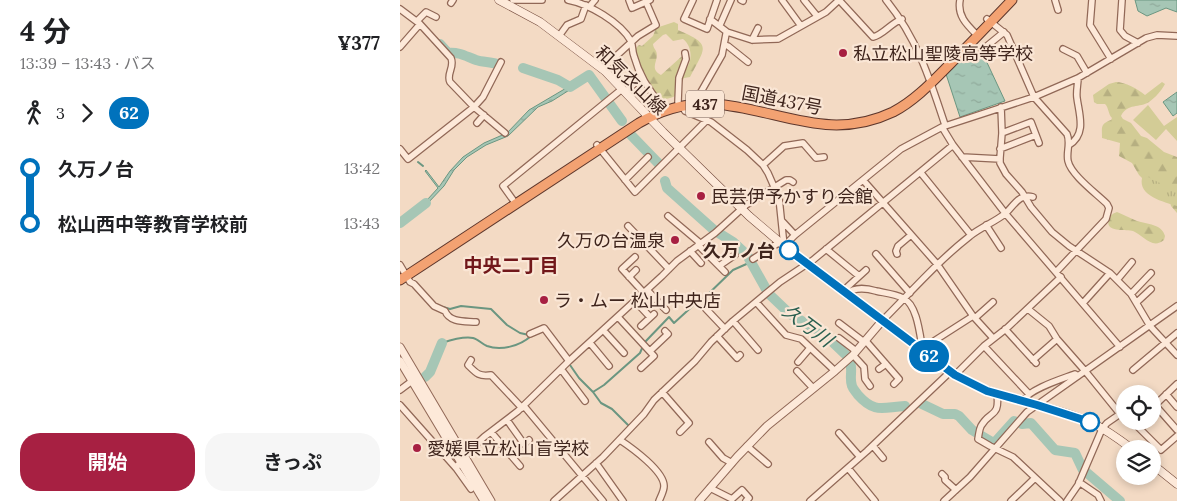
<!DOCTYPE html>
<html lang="ja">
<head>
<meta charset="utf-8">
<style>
	body { margin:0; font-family:Lora,"Noto Sans JP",serif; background:#f6f6f6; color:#202124; height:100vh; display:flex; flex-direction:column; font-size:19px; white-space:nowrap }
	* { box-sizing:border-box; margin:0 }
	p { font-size:16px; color:#757577 }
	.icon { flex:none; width:28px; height:28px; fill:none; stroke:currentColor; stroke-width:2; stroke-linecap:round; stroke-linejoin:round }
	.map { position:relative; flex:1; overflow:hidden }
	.sheet { display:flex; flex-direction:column; background:#fff; width:400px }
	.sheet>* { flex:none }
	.badge { padding:0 10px; border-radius:16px; font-size:18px; line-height:32px }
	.controls { position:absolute; left:716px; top:385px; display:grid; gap:10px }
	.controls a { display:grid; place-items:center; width:45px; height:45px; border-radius:50%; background:#fff; box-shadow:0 2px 8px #0003; font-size:25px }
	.map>.badge { position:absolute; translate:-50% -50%; box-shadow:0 0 0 2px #fff }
	.legs { display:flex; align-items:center; gap:8px; height:55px; padding:0 20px; font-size:16px }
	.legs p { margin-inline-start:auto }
	.head { display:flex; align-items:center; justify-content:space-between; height:85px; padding:0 20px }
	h1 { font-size:28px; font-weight:700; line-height:38px }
	.action { display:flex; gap:10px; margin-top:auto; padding:10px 20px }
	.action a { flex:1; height:58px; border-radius:20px; background:#a72042; color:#fff; font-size:20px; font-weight:700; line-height:58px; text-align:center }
	.action a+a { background:#f6f6f6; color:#202124 }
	ul { padding:0 20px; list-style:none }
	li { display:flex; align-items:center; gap:18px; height:55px; font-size:19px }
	li i { display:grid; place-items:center; width:8px; height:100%; margin:0 6px; background:currentColor }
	li i::after { content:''; width:12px; height:12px; margin:-6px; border:4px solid; border-radius:50%; background:#fff }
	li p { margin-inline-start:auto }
	li:first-child i { background:linear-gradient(#0000 50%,currentColor 0) }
	li:last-child i { background:linear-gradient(currentColor 50%,#0000 0) }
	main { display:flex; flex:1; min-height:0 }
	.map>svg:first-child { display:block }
	.grass { fill:#d3cc96 }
	.forest { fill:url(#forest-firs); fill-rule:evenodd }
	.park { fill:url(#park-tufts) }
	.water { fill:url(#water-ripples); stroke:#6b9681 }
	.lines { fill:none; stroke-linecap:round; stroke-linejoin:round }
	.stream { stroke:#6b9681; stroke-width:2 }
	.river { stroke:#a6c6b5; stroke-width:10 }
	.minor-casing { stroke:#916857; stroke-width:8 }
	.tertiary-casing { stroke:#916857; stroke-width:9 }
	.secondary-casing { stroke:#73493b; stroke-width:9 }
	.trunk-casing { stroke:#5e372c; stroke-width:11 }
	.minor { stroke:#fde9d9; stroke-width:5.5 }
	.tertiary { stroke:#fde9d9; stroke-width:7 }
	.secondary { stroke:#fde9d9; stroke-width:8 }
	.trunk { stroke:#f3a272; stroke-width:9 }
	.line-1-casing { stroke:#fff; stroke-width:11 }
	.line-1 { stroke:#0072bc; stroke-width:8 }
	.poi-dot { fill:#a72042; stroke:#fae6d5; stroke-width:2 }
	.stop-1-dot { fill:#fff; stroke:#0072bc; stroke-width:2.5 }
	.labels { text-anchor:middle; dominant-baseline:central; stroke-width:4.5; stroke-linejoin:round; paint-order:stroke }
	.shield { fill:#fae6d5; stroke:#775f54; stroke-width:1 }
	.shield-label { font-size:16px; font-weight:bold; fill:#3f251d }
	.poi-label { font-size:18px; fill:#3f251d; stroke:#fae6d5; text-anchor:start }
	.street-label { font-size:18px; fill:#3f251d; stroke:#fae6d5 }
	.stop-label { font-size:18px; font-weight:bold; fill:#3f251d; stroke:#fae6d5; text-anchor:end }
	.neighbourhood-label { font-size:19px; font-weight:bold; fill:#71171a; stroke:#fae6d5 }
	.water-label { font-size:19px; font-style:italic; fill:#2b6050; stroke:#fae6d5 }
</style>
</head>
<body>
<main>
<section class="sheet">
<div class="head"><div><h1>4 分</h1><p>13:39 – 13:43 · バス</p></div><b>¥377</b></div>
<div class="legs"><svg class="icon" aria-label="walk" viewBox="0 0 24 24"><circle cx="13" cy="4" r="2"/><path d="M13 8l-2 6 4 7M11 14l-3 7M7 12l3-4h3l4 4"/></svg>3<svg class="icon" aria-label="forward" viewBox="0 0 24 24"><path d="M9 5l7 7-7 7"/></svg><b class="badge" style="background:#0072bc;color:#fff">62</b></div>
<ul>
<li><i style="color:#0072bc"></i><b>久万ノ台</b><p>13:42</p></li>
<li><i style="color:#0072bc"></i><b>松山西中等教育学校前</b><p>13:43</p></li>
</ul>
<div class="action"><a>開始</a><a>きっぷ</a></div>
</section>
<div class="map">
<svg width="777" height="501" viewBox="0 0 777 501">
	<defs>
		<pattern id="forest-firs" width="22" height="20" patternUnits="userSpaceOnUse" patternTransform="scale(1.25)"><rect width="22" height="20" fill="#d3cc96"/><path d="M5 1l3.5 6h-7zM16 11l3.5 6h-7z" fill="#b6af81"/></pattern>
		<pattern id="park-tufts" width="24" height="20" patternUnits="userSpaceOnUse" patternTransform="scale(1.25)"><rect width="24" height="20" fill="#d3cc96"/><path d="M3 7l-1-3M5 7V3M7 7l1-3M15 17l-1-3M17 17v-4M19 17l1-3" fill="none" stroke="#b6af81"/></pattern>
		<pattern id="water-ripples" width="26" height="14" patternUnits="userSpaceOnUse" patternTransform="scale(1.25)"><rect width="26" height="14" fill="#a6c6b5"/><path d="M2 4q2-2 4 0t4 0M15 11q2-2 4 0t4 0" fill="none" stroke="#90aa9b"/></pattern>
	</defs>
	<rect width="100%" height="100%" fill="#f3dac4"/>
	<path class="grass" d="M748,105L764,126L777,117V141L766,129L756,140L733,120Z"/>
	<path class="forest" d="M274,22L278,24V30C313,45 305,47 290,77L284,78L281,84C284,94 267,103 259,97C247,88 241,69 236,55L235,49L239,45L242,46L253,36L256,28ZM266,34L273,41L283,39C292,46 293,60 286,69L281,67L284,60L283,56L281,57L261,75C248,68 260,60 256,51C255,49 253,47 253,44L263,35Z
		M716,82C725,82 738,89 745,95L762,82L765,84C762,90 755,98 749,102C740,108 727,103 721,116L723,119L731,123L741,136L747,138L764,152L777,157V213L771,206L769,197L747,183L739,175L732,163L719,156L720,143L702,138C702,127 700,124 711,120L712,118C708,114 709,108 705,104H697L694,102L693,95L709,84Z
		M717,212C724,215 730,218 737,221C747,224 762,224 765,236L764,240C752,250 743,235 733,231C726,229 704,233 709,219C710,215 714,213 717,212Z"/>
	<path class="park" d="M748,177L760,183L772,184L777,189V206C764,202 738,196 742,178Z"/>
	<path class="water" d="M735,0H777V12L766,8L747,16L738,11Z
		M583,54L605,101L560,117L546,74L557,63Z
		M168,87L171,89L152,101L138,107L108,136L86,145L67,157L54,170L44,186L27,204L16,211L15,209L27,200L38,188L25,171L26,170L39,187L50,171L63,157L84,143L107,133L129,110Z
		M777,92V113L773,116L763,102Z"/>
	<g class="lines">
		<path class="stream" d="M18,162L23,166
			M43,307L50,309L61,306L91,309L107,325L120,333L129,335
			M245,342L269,317L274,323L297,302L301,301L333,270L351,262
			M42,343C51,340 63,336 73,338C78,339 82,344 87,346C101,351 120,346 131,336
			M170,365L179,378L193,392L204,385L240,353L243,346
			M193,392L201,403L212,409L229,426"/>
		<path class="river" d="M40,44L48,53C60,52 65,56 76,60C82,62 90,62 97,64
			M123,68L158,80L170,87L189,75L222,121
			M231,135L259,164
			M265,181L267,188L314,230
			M0,223L26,203
			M317,232L333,242L347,255L366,289
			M369,294L390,314L424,334L447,356
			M450,362C453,370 449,378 452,386C453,389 456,392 458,395C475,414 483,407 505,406
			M25,377L30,372L42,343
			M522,404L543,414H555L559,416L572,430L577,433
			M622,424L631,423L655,450L675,453L683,470
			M580,435L592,442L596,441L614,421L616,422
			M686,472L720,501"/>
		<g class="minor-casing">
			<path id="minor" d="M113,0H142
				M168,0C189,4 220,22 231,41C233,46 232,51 234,56C239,75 250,92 262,106
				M229,0L232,8L250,0
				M293,0L284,19L307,29L317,0
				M341,0L343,1
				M382,0L401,26
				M404,0L417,16
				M439,0L473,37C483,35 491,23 502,19
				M486,0C517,38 530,79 545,125
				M560,0C557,16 567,25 578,36
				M655,0L658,10
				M692,0L690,25L711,59
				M722,0L720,30L725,36L738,43
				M51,3L53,0
				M189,7L195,0
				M0,9L20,24L51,58C55,67 46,74 50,82L74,107L105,133
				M310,19L327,32
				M587,19L607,35L634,97L667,134C671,143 666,152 668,161C671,175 697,194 707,204L709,208L706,219L656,272
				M17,21L26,12L36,17
				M320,25L331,0
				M159,36L167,25L181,19L186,5
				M352,40L358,28
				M325,45L328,46L348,62
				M0,47L20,24
				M663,49L677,56L687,73
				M582,50L604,32
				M202,69L238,36L256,25L246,2
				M225,92L242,77
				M278,102L279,78L286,59L285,53
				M294,104L322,55L326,34L327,32L352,40L378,39L426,12L439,0
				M282,106L285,111L311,122L347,150L363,165L368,173L379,198L384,246L395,235L501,149L542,127L634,97L678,78L746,38L757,35L777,36
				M601,107L602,133L600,158V163L606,174L622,192L631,207L652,232L669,246L710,273L731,294L750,326L777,355
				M77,123L84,115
				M542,127L553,145L605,213L720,347
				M602,133L631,122L639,143
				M197,145L235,192L307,120
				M669,145C687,134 679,114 677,98C676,91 678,84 678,78
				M0,149L8,159L74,107L83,97L101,62
				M600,149L636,135
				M562,157L600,159
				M363,165L384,146L403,143L416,158L424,157
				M521,173L571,235
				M225,180L248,157
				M463,180L537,264L573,316L593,338
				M116,204L103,186L222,89
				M268,216L300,243
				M382,221L395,235
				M586,225L601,248
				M228,226L269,269
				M298,245L325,272
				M426,249L459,276
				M290,251L301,263
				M476,254L510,293
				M497,254L496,251L498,246L511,235
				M235,257L222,269L244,293
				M353,259L380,242
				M0,265L10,282L14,284L34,306L45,311C50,323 65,321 76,322
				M319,266L335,255
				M229,277L236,270
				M717,280L732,262
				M247,290L266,310
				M443,291L466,270
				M446,294C454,287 466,288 476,291C485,293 495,294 503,298C518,305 520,337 523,352L534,341L573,316
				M731,294L751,273
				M235,301L250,317
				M356,302L386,335L401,339L435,371
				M737,302L751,289
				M683,303L710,273
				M306,309L325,329
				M628,309L649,326L657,339L686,372L720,414L725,417
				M218,317L254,356L241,368
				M575,318L593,302
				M333,321L358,350
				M482,321C511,292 538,261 570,236C581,227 595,222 606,213C614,205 620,193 633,197
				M439,323L464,342
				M241,326L254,314
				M605,329L636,363
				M204,331L224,353
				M130,334L144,328L169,361
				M317,336L337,358L340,355
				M439,338L456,351
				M465,340L499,379L494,384
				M190,343L209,366
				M584,346L629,394
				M250,351L268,334L265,331
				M453,355L464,367L465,379L470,386
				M71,360L68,365C76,373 79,377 91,375L122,408
				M633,360L657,339
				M398,362L410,348
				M161,369L185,401
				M479,369L486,364
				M733,370L777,333
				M397,371L413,388
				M555,375L584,346L607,328L661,277
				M0,390L12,381
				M262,392L289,423L280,432
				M597,394C600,418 590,410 581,426C579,430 579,434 578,439L590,446L613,457L660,501
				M766,394L777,407
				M623,401C629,389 662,379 675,374L678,376
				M0,405L56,468L71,489
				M755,405L777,430
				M124,406L203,501
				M752,408L777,384
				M107,420L124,444L129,440
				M736,421L738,427L761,450L777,436
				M91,432L120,466
				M439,433L460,457
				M220,440C232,448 264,471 264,486C264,491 261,496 259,501
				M309,442L323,458L332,463
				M347,446L368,464
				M473,446L483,458
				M196,463L223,501
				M56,468L67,453L84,437L118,411L169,361L262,276L277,261L315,233L346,205L386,180H390L393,182
				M448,468L475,501
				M542,474L545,477V480L556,490
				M679,482L698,495L701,501
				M310,488L332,499
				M332,499L342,490L349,498L346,501
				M154,501L203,457L244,414L254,400L295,361L311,342L333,321L380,282L413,260L553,145
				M410,501L467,451L550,372
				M544,501L570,477L627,412L777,306
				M611,501L635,478
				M667,501L678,485L702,429L707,423L720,414"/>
		</g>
		<g class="tertiary-casing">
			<path id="tertiary" d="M0,347L91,501
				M0,361L84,501
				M299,501L337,457L367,426L435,371L453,355L482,321"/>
		</g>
		<g class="secondary-casing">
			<path id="secondary" d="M99,0L140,22L205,71L263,132L349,216L397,257L550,372C592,400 644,402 690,422C705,429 719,439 732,449
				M752,464L777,484"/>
		</g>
		<g class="trunk-casing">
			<path id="trunk" d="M0,280L239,123C261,110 288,102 315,104C379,109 428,143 493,112C516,100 534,80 551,63C572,42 592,21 612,0"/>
		</g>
		<use href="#minor" class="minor"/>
		<use href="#tertiary" class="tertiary"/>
		<use href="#secondary" class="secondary"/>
		<use href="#trunk" class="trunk"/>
	</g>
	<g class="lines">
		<g class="line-1-casing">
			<path id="line-1" d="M389,250L555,375L587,391L637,405L690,422"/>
		</g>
		<use href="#line-1" class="line-1"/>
	</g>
	<g class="poi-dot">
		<circle cx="443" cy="53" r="5"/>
		<circle cx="301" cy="196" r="5"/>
		<circle cx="275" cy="240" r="5"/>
		<circle cx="144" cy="300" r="5"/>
		<circle cx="17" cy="448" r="5"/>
	</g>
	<g class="stop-1-dot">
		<circle cx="389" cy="250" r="9"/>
		<circle cx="690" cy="422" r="9"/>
	</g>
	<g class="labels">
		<rect class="shield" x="286" y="90.5" width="38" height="27" rx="4"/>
		<g class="shield-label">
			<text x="305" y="104">437</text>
		</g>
		<g class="poi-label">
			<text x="453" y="53">私立松山聖陵高等学校</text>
			<text x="311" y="196">民芸伊予かすり会館</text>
			<text x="265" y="240" text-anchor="end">久万の台温泉</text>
			<text x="154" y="300">ラ・ムー 松山中央店</text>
			<text x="27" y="448">愛媛県立松山盲学校</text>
		</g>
		<g class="street-label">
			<text transform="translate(231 80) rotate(44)">和気衣山線</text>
			<text transform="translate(382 100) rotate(11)">国道437号</text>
		</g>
		<g class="stop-label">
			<text x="375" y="250">久万ノ台</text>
		</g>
		<g class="neighbourhood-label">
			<text x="111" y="265">中央二丁目</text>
		</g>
		<g class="water-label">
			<text transform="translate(408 325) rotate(37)">久万川</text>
		</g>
	</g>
</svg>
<div class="controls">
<a><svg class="icon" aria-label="locate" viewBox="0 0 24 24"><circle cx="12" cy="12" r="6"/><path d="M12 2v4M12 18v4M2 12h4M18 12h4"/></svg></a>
<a><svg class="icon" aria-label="layers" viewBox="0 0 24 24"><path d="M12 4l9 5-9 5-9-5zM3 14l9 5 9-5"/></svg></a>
</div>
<b class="badge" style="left:529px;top:356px;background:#0072bc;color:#fff">62</b>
</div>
</main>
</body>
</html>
